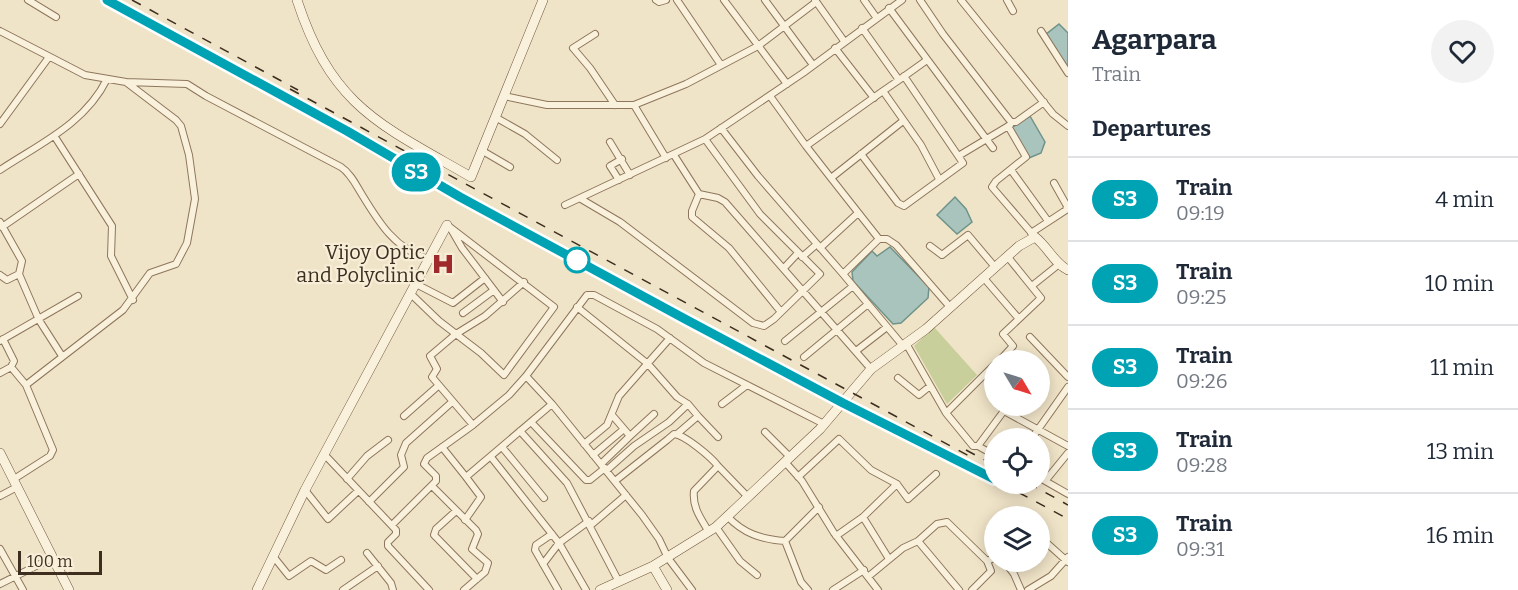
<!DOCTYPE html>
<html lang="en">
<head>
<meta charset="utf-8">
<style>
	body { margin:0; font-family:Bitter,serif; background:#f2f2f3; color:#1f2937; height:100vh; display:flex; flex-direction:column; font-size:22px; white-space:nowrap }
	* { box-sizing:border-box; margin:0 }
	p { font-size:20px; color:#747a83 }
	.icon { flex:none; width:33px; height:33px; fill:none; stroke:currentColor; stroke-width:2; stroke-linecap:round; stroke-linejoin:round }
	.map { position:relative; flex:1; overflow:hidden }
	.drawer { display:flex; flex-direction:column; background:#fff; width:450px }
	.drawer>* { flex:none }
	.badge { padding:0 12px; border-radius:20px; font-size:21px; line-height:39px }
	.needle { width:39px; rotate:128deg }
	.tools { position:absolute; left:984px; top:350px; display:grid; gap:12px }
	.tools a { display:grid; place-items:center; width:66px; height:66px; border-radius:50%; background:#fff; box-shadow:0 3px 15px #0003; font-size:30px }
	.scale { position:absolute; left:18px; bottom:15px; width:84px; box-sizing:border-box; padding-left:6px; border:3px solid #3d2e20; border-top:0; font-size:16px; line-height:21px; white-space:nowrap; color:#3d2e20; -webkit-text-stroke:4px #f7eed8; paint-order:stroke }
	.map>.badge { position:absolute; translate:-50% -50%; box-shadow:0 0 0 3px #fff }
	h2 { padding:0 24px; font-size:22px; line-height:54px }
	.round { display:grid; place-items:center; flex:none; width:63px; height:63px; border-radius:32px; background:#f2f2f3 }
	.headline { display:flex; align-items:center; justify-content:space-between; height:102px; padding:0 24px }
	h1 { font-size:28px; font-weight:700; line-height:45px }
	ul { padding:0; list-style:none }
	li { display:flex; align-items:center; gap:18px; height:84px; padding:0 24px; border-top:2px solid #e0e1e3 }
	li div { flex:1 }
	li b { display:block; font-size:22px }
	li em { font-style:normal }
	li .badge { min-width:66px; font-weight:700; text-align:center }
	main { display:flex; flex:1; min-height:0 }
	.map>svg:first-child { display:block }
	.green { fill:#c9cf9b }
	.water { fill:#a9c4bc; stroke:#6f938a; stroke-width:1.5 }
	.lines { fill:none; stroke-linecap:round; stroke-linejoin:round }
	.street-casing { stroke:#8d765c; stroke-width:8 }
	.secondary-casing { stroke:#6f573f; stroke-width:10 }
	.street { stroke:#faf1dc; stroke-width:6 }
	.secondary { stroke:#faf1dc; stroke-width:9 }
	.rail { stroke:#3d2e20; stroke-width:1.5; stroke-dasharray:10 10; stroke-linecap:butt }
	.line-casing { stroke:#fff; stroke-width:14 }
	.line { stroke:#00a3b4; stroke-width:9 }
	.stop-dot { fill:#fff; stroke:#00a3b4; stroke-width:3 }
	.labels { text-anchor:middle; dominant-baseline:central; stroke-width:4.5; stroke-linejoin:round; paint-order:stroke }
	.poi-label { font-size:20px; fill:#3d2e20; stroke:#f7eed8; text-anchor:end }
</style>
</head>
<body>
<main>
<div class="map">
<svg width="1068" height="590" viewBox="0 0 1068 590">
	<rect width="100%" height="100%" fill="#f0e4c8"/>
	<path class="green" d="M934,327L977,375L947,404L914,346Z"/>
	<path class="water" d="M1059,24L1068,33V71L1045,35Z
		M1030,116L1045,142L1041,153L1029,158L1011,128Z
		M955,197L966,209L972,222L957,234L937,215Z
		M890,247L929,287L928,298L901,323L893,324L853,281L852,272L872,251L877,256Z"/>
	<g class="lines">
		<g class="street-casing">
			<path id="street" d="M28,0L56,17
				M656,0L659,2L666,0
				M677,0L721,65
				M724,0L787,84
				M765,0L813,65
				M815,0L844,41
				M864,0L876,17
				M920,0L943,34L1011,122H1016L1044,102
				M961,0L1053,114L1068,126
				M1007,0L1013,11
				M889,8L993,148
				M862,28L899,80L927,60
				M0,31L85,75L126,82L176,120L181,126L189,155L195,199L187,243L176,264L150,273L123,310L26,385
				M1041,31L1068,73
				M595,34L573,48L590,68L615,105
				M835,48L874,98
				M899,80L883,91L921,145L939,179
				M126,82L187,84L206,96L341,167C350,173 355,183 361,193C378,221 395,250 429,259
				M504,96L547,105H634L686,84L758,46L816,2
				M770,96L806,146L883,91
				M634,105L666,158
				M495,117L525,134L557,160
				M0,124L49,57
				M1008,126L1026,157L996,181L992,187L1035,237
				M721,128L758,176L843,274
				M55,137L112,226L111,256L133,300
				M610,142L630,175
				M806,146L831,178L903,121
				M481,150L510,167
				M861,154L898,203L904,206L963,163L904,76
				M674,155L699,194L718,198L725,202L871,369
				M960,155L1010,125
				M0,170C39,144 85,124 107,79
				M1011,170L1048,221
				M831,178L879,239H887L896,245L950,307
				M619,180L610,166L622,159
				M699,194L692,211V217L729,248L781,312
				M581,199L620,222L753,323L764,326L774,319L820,274L760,214L705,139
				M565,205L705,139L803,73L902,0
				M0,222L22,261L19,274
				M447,225L554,307L504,375L481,353L456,334L485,316L524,282
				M2,227L79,174
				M451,229L462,248L503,302
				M1031,233L1066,210L1067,206L1054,183
				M879,239L843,274L904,347
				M930,246L942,255L968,235L995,267
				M820,248L858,213
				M802,257L817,244
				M784,268L798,253
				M0,275L7,280L19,274L39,320L62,356
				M983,277L1019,319
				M416,284L453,303L485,278
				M1033,285L1058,265
				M411,294L439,321L456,334L430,356L437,369L432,377L473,425
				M577,307L648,364L677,397L688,404L669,422L634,446L607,470
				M463,313L494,290
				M1030,337L1068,377
				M3,339L14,361L11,367
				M0,341L78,296
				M785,341L853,286
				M907,345L946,413
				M856,351L887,327
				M804,357L868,304
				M1000,360L1013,346L1003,334L1041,298L1007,256
				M994,365L946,413L973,446H978L1003,412H1006L1068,446
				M0,373L11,367L26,385L53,450L50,456L14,479
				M526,376L552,404L642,515L659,539L668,558L692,590
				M898,378L919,395L930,386
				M722,404L747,385
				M612,415L630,436L654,414
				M404,416L438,386
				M698,416L718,437
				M531,422L586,480H590L605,468
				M520,431L567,483L619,582
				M765,432L790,457
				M677,434L698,416L688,404
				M1032,438L1068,387
				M584,444L607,425L619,396L670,338
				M978,446L994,455
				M442,447L466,477L552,404
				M502,447L544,498
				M324,454L396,530V534L388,542V546L429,590
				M593,455L624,429
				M491,457L559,543L586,590
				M785,462L802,481L834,533L878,590
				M601,464L630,436
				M718,466L747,496
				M798,477L839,439L871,470L897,484
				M1040,478L1068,494
				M347,479L367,456L388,440
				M1046,480L1068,453
				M615,481L667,440L674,434C685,435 711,457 718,466L694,491C692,507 701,519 709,532
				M432,486L476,530L478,534L472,549L488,563L485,572L464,590
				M305,490L328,519L358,491
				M0,496L17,487
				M369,502L404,467L401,455L406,443L452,402
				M456,511L436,529L434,535L477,579
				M727,516C744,534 761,539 785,541
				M863,517L889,559
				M465,520L481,497L466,477
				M392,525L436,481V476L424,464L427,458L473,425L509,395L526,376L587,295H594L657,329L704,363L824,424
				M591,525L626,495
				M716,527L740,561L757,575
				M552,534L536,545L535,550L558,590
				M836,536L863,517L897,484L908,499L936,474
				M1040,537L1068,562
				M918,541L959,590
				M0,549L23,590
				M367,553L391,583L393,590
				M273,556L289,576L311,561L326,570L341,560
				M1004,561L1014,574L1021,590
				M543,564L559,543L589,521
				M869,576L903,548L918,541L937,524L947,522L987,561L994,558
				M0,584L52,558
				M343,590L378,566
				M808,590L801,582L785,541L819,507
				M833,590L864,570
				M972,590L991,571L987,561
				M1028,590L1051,576L1068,557"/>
		</g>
		<g class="secondary-casing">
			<path id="secondary" d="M297,0C332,107 379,124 471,177L543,0
				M0,453L69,590
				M653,566L667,590
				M257,590L305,490L447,225
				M600,590L653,566L716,527L820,429L871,369L926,329L1019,246L1035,237C1048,247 1054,263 1068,270"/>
		</g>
		<use href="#street" class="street"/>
		<use href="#secondary" class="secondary"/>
		<path class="rail" d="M107,0L347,131L460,197L685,319L843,403L994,479
			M132,0L298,90
			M290,89L971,457
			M966,450L994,465
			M1001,483L1068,519
			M1028,483L1068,505"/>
	</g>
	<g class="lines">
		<g class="line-casing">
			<path id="line" d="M107,0L347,131L460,197L685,319L843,403L994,479"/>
		</g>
		<use href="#line" class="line"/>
	</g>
	<defs>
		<g id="hospital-bare" transform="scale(1.8)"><path d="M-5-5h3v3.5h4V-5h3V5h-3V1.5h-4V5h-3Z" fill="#9e2a2b" stroke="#f7eed8" stroke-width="2.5" paint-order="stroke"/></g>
	</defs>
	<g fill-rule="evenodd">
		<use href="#hospital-bare" x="443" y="264"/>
	</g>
	<circle class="stop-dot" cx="577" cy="260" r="12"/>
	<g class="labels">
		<g class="poi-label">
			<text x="425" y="252">Vijoy Optic<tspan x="425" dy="23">and Polyclinic</tspan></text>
		</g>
	</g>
</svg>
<div class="tools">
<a><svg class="needle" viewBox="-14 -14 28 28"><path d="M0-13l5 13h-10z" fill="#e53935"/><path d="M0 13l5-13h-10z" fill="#747a83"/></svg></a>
<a><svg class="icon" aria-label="locate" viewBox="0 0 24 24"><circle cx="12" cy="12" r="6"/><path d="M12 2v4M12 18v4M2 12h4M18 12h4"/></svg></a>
<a><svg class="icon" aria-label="layers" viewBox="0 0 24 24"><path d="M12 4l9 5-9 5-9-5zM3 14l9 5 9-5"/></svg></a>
</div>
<div class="scale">100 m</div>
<b class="badge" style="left:416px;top:172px;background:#00a3b4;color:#fff">S3</b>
</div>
<section class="drawer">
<div class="headline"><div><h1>Agarpara</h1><p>Train</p></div><a class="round"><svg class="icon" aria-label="heart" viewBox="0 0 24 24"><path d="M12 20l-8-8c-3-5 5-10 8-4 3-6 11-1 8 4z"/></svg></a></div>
<h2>Departures</h2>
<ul>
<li><span class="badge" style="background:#00a3b4;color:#fff">S3</span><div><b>Train</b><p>09:19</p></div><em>4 min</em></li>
<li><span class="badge" style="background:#00a3b4;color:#fff">S3</span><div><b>Train</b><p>09:25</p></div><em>10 min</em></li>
<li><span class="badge" style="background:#00a3b4;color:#fff">S3</span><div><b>Train</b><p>09:26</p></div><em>11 min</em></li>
<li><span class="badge" style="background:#00a3b4;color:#fff">S3</span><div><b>Train</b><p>09:28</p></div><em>13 min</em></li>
<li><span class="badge" style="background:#00a3b4;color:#fff">S3</span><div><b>Train</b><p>09:31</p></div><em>16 min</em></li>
</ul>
</section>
</main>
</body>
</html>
